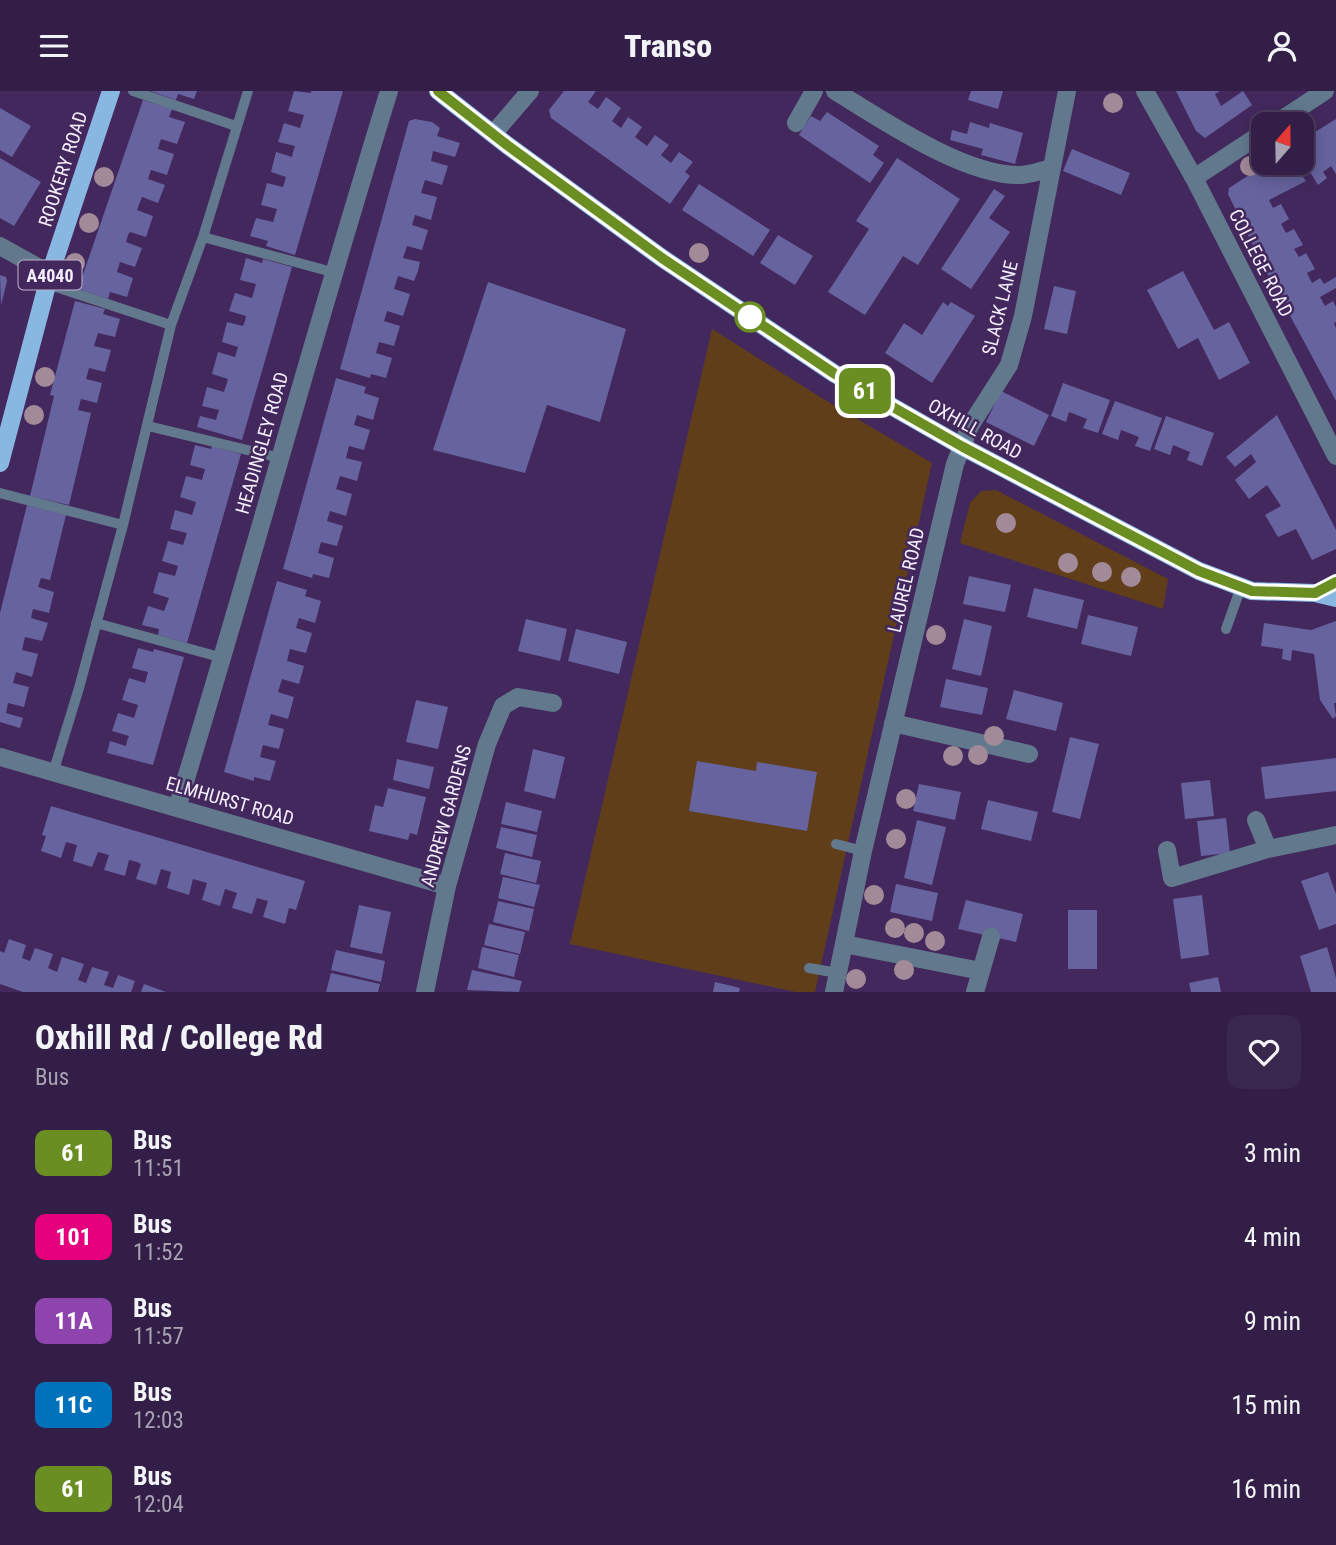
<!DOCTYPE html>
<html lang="en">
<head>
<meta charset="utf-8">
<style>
	body { margin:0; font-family:"Roboto Condensed",sans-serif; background:#3a274d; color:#f1f3f6; height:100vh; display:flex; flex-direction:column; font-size:26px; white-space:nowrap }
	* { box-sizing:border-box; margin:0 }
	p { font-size:23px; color:#a8a2b3 }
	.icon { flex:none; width:38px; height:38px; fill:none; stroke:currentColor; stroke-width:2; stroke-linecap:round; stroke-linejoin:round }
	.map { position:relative; height:901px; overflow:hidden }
	.drawer { display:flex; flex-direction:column; background:#321e46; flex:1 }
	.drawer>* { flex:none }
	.badge { padding:0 14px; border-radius:10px; font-size:24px; line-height:46px }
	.needle { width:46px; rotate:20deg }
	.tools { position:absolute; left:1251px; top:21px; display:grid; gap:14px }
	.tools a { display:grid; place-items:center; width:63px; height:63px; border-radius:14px; background:#321e46; box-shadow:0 4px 18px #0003,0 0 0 2px #4d3c5f; font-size:35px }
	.map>.badge { position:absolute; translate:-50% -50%; box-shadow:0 0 0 4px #fff }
	.round { display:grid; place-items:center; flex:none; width:74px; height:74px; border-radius:14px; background:#3a274d }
	.headline { display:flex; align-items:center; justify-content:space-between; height:119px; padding:0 35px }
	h1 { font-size:33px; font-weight:800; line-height:52px }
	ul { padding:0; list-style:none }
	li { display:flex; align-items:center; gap:21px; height:84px; padding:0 35px }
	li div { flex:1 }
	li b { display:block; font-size:26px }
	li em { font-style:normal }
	li .badge { min-width:77px; font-weight:700; text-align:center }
	header { display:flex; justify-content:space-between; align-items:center; height:91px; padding:0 35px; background:#321e46; font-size:32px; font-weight:800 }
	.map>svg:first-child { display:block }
	.green { fill:#603e1a }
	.building { fill:#66639e }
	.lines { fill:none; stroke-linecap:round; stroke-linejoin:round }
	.lane { stroke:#62798d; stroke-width:10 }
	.street { stroke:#62798d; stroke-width:18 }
	.primary { stroke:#88b8e2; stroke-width:18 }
	.tree { fill:#a28a98 }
	.line-casing { stroke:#fff; stroke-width:16 }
	.line { stroke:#6b8e23; stroke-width:10 }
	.stop-dot { fill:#fff; stroke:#6b8e23; stroke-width:3.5 }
	.labels { text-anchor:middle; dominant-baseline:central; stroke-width:5; stroke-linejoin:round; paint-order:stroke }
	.shield { fill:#43285d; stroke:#bfb3cc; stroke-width:2 }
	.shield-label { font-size:18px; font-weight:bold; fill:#f4eefc }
	.street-label { font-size:19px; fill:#f4eefc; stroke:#43285d }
</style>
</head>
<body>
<header><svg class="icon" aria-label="menu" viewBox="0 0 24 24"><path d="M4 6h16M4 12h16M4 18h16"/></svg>Transo<svg class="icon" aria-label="person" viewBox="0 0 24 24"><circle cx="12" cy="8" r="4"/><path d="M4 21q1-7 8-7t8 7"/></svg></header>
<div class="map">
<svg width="1336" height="901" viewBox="0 0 1336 901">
	<rect width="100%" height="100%" fill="#43285d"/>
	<path class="green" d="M712,238L817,304L932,372L815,901H796L570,853Z
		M996,399L1168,488L1163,518L960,452L970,412L981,400Z"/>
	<path class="building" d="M150,0H197L194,8L178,3L176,9Z
		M294,0L311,2V0H343L295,164L266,155L268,150L250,145L256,127L273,131L277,118L261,114L267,92L283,96L284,93L286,86L271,81L276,61L292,66L293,61L295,55L278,51L284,32L300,37L304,24L288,20Z
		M564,0H596L588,11L598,18L606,6L621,17L612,30L621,37L628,26L642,36L635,46L647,55L655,44L669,54L661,64L671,72L679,61L693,71L685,81L690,85L670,113L551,27L549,19Z
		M971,0H1003L998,18L968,9Z
		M1176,0H1220L1215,3L1221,15L1243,0L1252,14L1205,47L1196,40Z
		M143,9L172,18L169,26L185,31L177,53L161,48L160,51L158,58L174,63L167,84L151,79L148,88L165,94L158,112L142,106L137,119L153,125L146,146L130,141L128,144L126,151L142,157L135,176L120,171L117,181L133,187L127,206L110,201L108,208L78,198Z
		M0,17L31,35L12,66L0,59Z
		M827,21L879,55L873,64L884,72L870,92L799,44L811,25L820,30Z
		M415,28L432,31L440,37L437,45L460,52L455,66L433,60L431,70L448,75L442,94L425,89L421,102L437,106L431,129L415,124L412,134L428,139L422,159L407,155L403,167L420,171L418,180L414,190L398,185L394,198L410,203L407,213L403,225L387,220L384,230L400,235L394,255L379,251L376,262L392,267L386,287L371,283L370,287L340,278L409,30Z
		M1336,28V83L1331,75L1323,81L1327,87L1318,94L1302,68V49Z
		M970,31L989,37L990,32L1023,42L1015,73L981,64L983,58L950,49L952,39L967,43Z
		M1072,58L1130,82L1121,104L1063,80Z
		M0,67L41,91L14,135L0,127Z
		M897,67L960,108L918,174L903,165L865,224L828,201L869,138L856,130Z
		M1268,72H1292L1306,90L1269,109L1273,117L1281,113L1289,128L1281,133L1286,142L1294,138L1303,154L1294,158L1299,166L1306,162L1315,178L1307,182L1312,192L1320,187L1324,193L1336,186V197L1320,206L1325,215L1333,210L1336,216V231L1334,232L1336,237V310L1259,167L1228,103L1229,97Z
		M699,93L770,139L753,165L682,119Z
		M994,98L1005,105L989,127L1010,141L971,198L941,178Z
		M778,144L813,165L795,194L760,172Z
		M246,167L262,172L263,168L292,176L242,349L197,336L200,325L216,329L219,319L202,315L207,296L224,301L228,288L212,283L218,261L235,266L238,256L222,251L227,231L243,235L245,230L246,225L229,220L235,202L252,207L256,193L240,189Z
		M1183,180L1214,239L1229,231L1250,272L1219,289L1198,247L1178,258L1147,199Z
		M0,184L6,186L7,190L1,214Z
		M488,191L626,238L600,331L547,314L525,382L433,359Z
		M1054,195L1076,200L1067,243L1044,238Z
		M75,210L105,218L103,223L120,228L115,246L98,242L94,255L111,259L105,281L89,277L88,281L86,288L102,292L97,312L81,308L78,319L91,322L69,414L30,405L54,305L50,304Z
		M943,211L948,215L951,211L975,225L932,292L885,262L904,232L922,244Z
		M336,287L366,296L364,302L379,307L373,329L357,324L354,334L370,339L364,359L349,355L346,367L362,371L357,390L340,385L336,398L352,403L346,425L330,420L327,430L343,435L337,455L321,451L318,462L334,467L329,487L313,483L312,487L283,478Z
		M1063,292L1110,309L1098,342L1083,337L1087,328L1069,321L1066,331L1051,325Z
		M1001,300L1049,324L1034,355L986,331Z
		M1115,310L1162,327L1150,360L1135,355L1139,346L1121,339L1118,349L1102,343Z
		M1277,324L1336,439V458L1312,469L1296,438L1278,446L1271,434L1265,424L1281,415L1267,394L1249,408L1235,389L1256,371L1251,363L1235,376L1226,366Z
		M1166,325L1214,342L1202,375L1187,369L1190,361L1173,354L1170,364L1154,358Z
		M195,354L211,358L212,355L241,363L187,552L158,544L159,538L142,534L148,515L164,520L169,507L153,502L159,481L175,485L178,475L162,470L168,450L183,454L187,442L170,438L175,419L192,424L196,411L180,406L186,385L202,389L205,378L190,374Z
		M27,414L66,424L50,489L41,487L38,496L54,501L49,522L33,518L31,527L48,532L42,550L25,546L22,559L38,563L32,586L16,581L13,592L29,596L24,616L8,612L6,622L23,627L20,637L0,631V522Z
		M969,485L1011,494L1005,521L963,513Z
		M277,490L307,499L305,505L321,510L315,532L299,527L296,537L312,542L306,562L290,558L287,570L304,575L299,593L282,588L278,601L294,606L288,628L271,623L268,634L284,638L279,658L263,654L260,666L276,670L270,690L254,686V690L224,681Z
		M1034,497L1084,509L1077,538L1027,526Z
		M1088,524L1138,536L1131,565L1081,553Z
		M526,528L567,538L560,570L518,560Z
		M964,528L992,535L981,585L952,578Z
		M1336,530V612H1334L1336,625L1333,628L1320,609L1314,563L1292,559L1291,570L1282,568L1283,558L1261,555L1264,532L1311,539Z
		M576,538L627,551L619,583L568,570Z
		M138,557L153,561L154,558L184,566L153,674L107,662L110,650L126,655L127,650L129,645L112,640L118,622L134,627L138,614L122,609L129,587L145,592L148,581L132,577Z
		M946,588L988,597L982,624L940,616Z
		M1014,599L1063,612L1056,640L1006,628Z
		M416,609L448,616L438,658L406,651Z
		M1070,646L1099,653L1080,728L1052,721Z
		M533,658L565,666L555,708L524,700Z
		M1336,667V700L1265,708L1261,676Z
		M397,668L434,676L429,698L393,689Z
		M697,670L756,680L757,671L817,681L807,740L689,720Z
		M1210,689L1214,725L1185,728L1181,692Z
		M919,693L961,701L955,729L913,720Z
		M388,697L426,706L417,744L410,742L408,749L369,740L375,714L383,716Z
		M988,709L1038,721L1031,750L981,738Z
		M506,711L542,720L537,741L501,733Z
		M51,715L305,790L296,819L289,817L285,833L263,826L268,810L257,807L252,823L232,817L237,802L225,798L220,815L202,809L207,792L193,788L189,804L167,797L171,781L161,778L156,794L136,788L141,773L137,771L129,769L125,785L104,779L109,764L98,761L92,776L73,770L77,754L66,751L61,767L41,760L46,745L42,744Z
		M1226,727L1230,762L1201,765L1197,730Z
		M917,729L946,736L932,794L904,787Z
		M501,736L537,744L532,766L496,757Z
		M505,762L541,770L536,792L500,783Z
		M1328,781L1336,803V833L1319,839L1301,790Z
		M503,786L540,794L534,816L498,807Z
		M896,793L938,802L932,830L890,821Z
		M1202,804L1209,864L1181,868L1173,808Z
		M966,809L1023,823L1016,851L958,838Z
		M498,810L534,818L529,840L493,831Z
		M359,814L391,821L382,863L350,856Z
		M1068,819H1097V878H1068Z
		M489,833L525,841L520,863L484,854Z
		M9,848L26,854L22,867L30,870L35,857L53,863L48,877L57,881L62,866L84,873L78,889L86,892L92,876L109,881L104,894L113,897L118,884L135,890L131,901H23L0,893V860L4,862Z
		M482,856L519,864L514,886L478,877Z
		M1327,856L1336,887V901H1311L1300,865Z
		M336,859L385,870L381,891L331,879Z
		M472,879L522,890L519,901L467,899Z
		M331,882L380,893L378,901H326Z
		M1218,886L1221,901H1191L1189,892Z
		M715,891L740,897L739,901H713Z
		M144,893L166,901H141Z"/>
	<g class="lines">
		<path class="lane" d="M133,0L236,35
			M203,146L332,181
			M47,193L171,234
			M148,335L280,367
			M0,402L123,434
			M96,532L223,567
			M1226,538L1241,496
			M53,682L79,597L123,434L171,234L203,146L248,0
			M836,753L863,760
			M809,877L838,882"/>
		<path class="street" d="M835,0C883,29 964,85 1020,84C1030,84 1042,79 1052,77
			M1145,0L1194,87L1336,365
			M796,32L814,0
			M1275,33L1325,0
			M493,43L530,0
			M1194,87L1264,41
			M0,155L50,183
			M893,632L1029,663
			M0,666L447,795
			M177,717C250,479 315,238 389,0
			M1256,729L1268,758
			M1167,759L1172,787L1268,758L1336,744
			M844,853L981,880
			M425,901L447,795L487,653L503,615L518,606L553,612
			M834,901L863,760L955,373L970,335L1009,274L1023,225L1067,0
			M975,901L991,846"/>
		<path class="primary" d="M438,0L507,54L662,167L835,283L963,356L1199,480L1252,500L1315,502L1336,507
			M0,372L50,183L111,0"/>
	</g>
	<g class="tree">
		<circle cx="1113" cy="12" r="10"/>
		<circle cx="1250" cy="75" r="10"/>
		<circle cx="104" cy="86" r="10"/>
		<circle cx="89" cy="132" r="10"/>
		<circle cx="699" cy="162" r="10"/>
		<circle cx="75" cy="172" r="10"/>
		<circle cx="45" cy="286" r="10"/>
		<circle cx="34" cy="324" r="10"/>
		<circle cx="1006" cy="432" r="10"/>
		<circle cx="1068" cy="472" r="10"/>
		<circle cx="1102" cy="481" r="10"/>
		<circle cx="1131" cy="486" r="10"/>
		<circle cx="936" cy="544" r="10"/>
		<circle cx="994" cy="645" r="10"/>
		<circle cx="978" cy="664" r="10"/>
		<circle cx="953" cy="665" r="10"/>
		<circle cx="906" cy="708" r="10"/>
		<circle cx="896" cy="748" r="10"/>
		<circle cx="874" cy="804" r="10"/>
		<circle cx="895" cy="837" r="10"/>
		<circle cx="914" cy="842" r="10"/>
		<circle cx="935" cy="850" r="10"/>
		<circle cx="904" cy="879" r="10"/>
		<circle cx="856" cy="888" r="10"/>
	</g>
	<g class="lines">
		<g class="line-casing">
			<path id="line" d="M438,0L507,54L662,167L835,283L963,356L1199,480L1252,500L1315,502L1336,491"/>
		</g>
		<use href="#line" class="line"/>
	</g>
	<circle class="stop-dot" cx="750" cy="226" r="14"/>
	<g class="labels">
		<rect class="shield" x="18.5" y="169.5" width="63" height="29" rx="5"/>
		<g class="shield-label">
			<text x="50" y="184">A4040</text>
		</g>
		<g class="street-label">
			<text transform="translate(63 78) rotate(-72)">ROOKERY ROAD</text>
			<text transform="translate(1261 172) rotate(63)">COLLEGE ROAD</text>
			<text transform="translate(1000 217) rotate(-76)">SLACK LANE</text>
			<text transform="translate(975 338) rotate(29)">OXHILL ROAD</text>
			<text transform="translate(262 352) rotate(-74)">HEADINGLEY ROAD</text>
			<text transform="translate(906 489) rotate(-77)">LAUREL ROAD</text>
			<text transform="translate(230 710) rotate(16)">ELMHURST ROAD</text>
			<text transform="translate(446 725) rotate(-75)">ANDREW GARDENS</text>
		</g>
	</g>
</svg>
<div class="tools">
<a><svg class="needle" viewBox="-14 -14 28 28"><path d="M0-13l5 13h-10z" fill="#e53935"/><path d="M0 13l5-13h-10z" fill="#a8a2b3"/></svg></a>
</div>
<b class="badge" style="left:865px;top:300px;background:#6b8e23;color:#fff">61</b>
</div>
<section class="drawer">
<div class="headline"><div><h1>Oxhill Rd / College Rd</h1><p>Bus</p></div><a class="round"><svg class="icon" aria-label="heart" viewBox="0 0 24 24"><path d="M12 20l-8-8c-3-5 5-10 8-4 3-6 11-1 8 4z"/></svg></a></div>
<ul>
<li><span class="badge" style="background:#6b8e23;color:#fff">61</span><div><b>Bus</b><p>11:51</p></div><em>3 min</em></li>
<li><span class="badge" style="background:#e6007e;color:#fff">101</span><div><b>Bus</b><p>11:52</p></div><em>4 min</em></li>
<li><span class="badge" style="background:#8e44ad;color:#fff">11A</span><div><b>Bus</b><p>11:57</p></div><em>9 min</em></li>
<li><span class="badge" style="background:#0072bc;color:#fff">11C</span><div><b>Bus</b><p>12:03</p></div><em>15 min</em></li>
<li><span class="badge" style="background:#6b8e23;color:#fff">61</span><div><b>Bus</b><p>12:04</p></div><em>16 min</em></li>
</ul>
</section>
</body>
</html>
